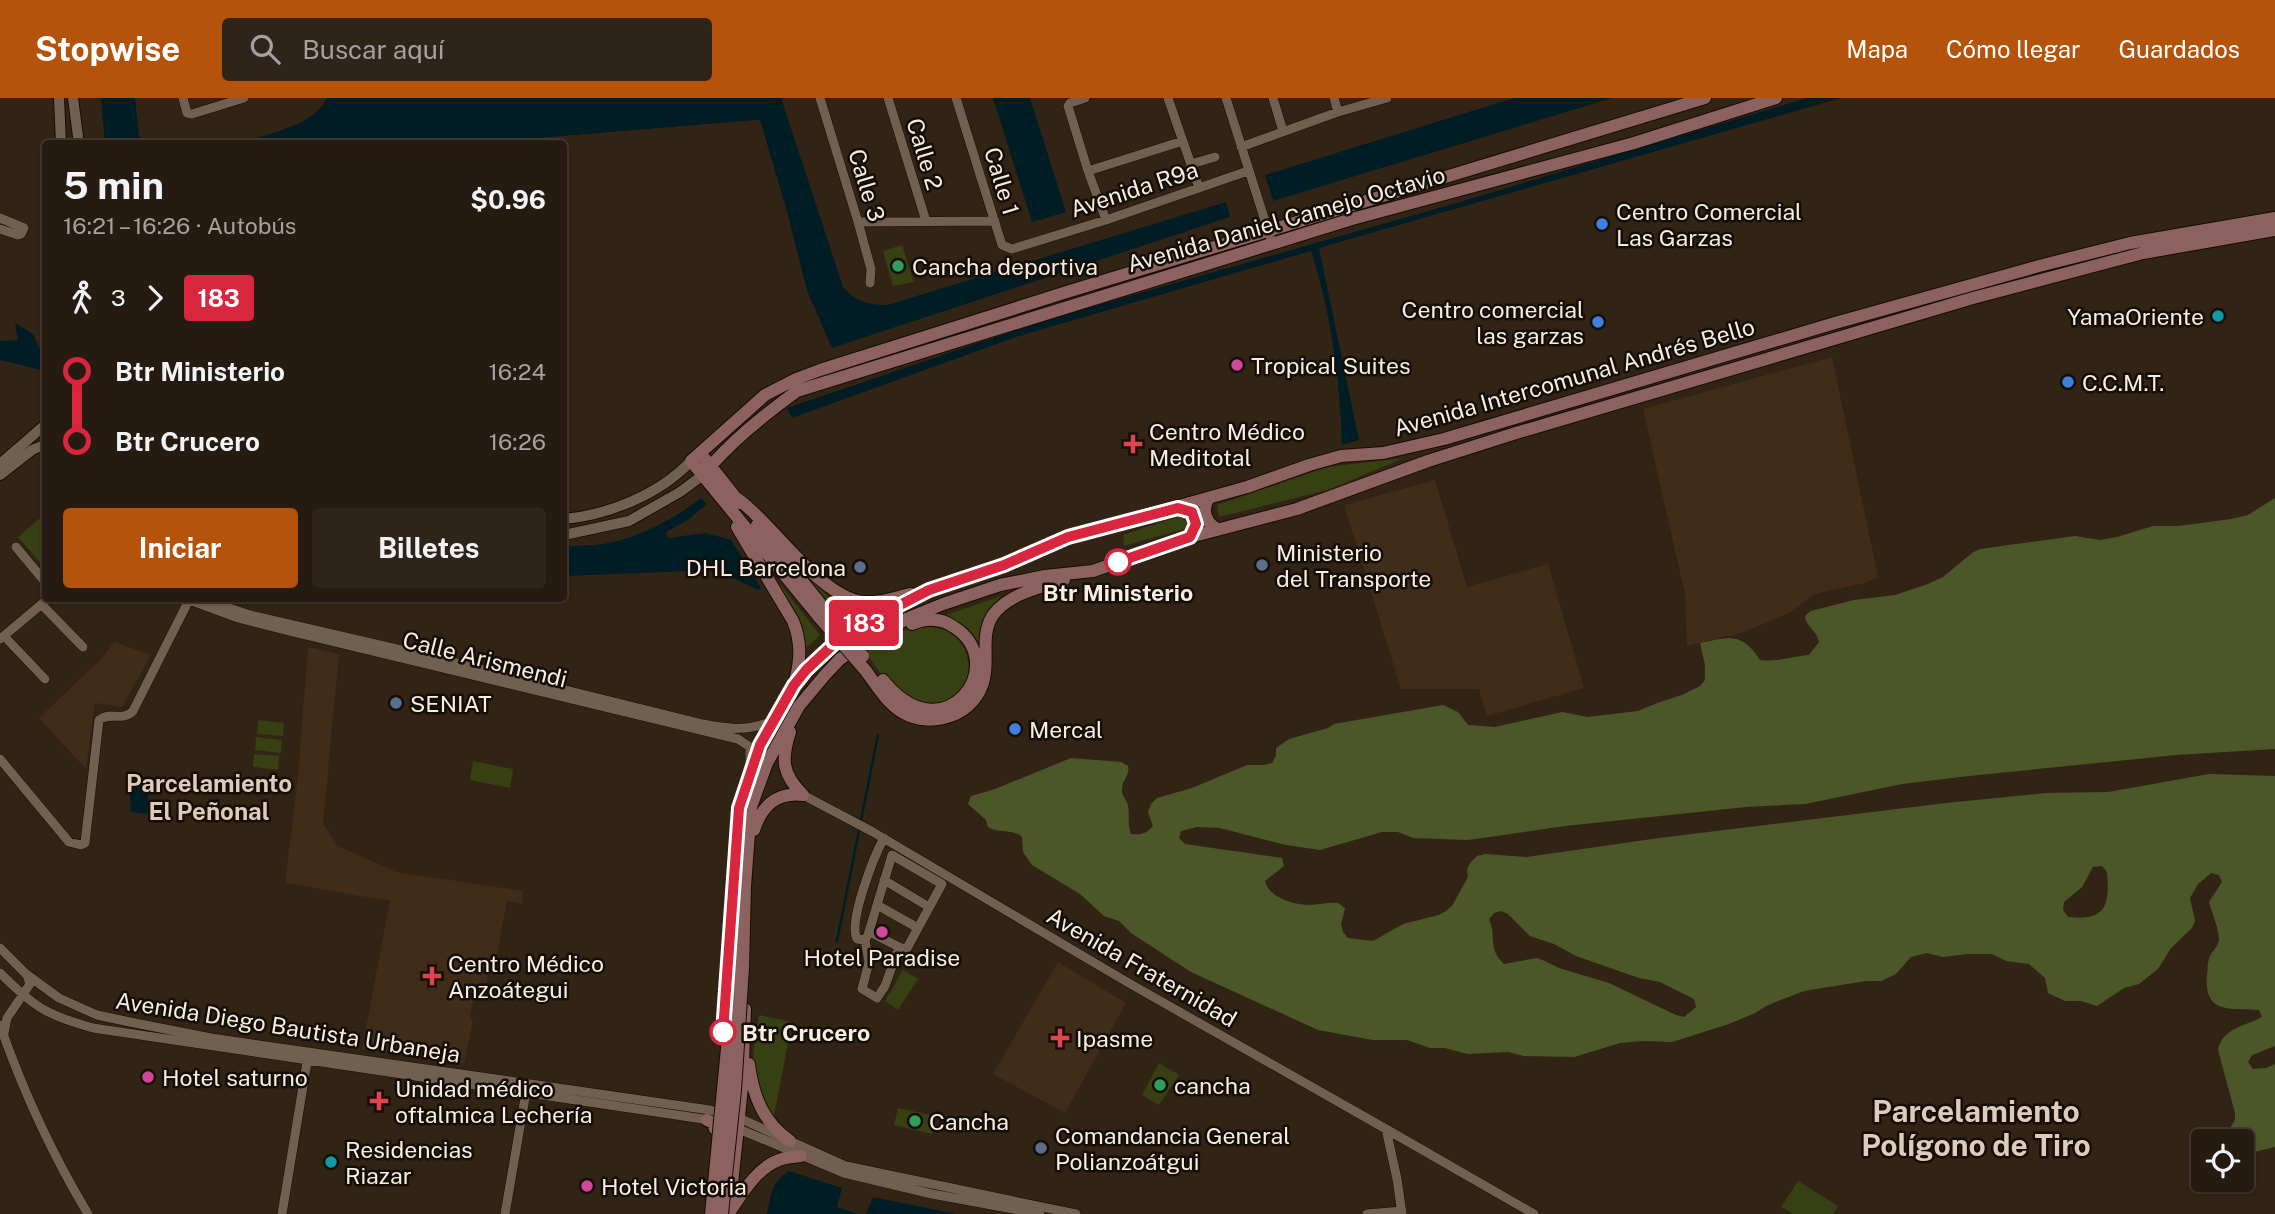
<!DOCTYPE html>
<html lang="es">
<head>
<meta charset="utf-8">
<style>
	body { margin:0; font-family:"Public Sans",sans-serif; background:#2e2419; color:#f1f3f6; height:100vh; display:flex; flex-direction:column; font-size:26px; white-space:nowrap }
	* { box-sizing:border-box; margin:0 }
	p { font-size:23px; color:#a4a19f }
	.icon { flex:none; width:38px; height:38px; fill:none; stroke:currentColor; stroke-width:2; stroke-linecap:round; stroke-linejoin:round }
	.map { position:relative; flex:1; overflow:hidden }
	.side { position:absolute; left:42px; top:42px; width:525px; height:462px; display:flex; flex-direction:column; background:#261b10; border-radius:7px; box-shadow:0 2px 5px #0004,0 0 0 2px #423930 }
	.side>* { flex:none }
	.badge { padding:0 14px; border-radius:5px; font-size:24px; line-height:46px }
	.tools { position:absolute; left:2191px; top:1031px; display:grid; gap:14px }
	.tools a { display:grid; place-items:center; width:63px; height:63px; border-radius:7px; background:#261b10; box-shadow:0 2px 5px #0004,0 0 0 2px #423930; font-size:35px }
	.map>.badge { position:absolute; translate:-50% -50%; box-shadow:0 0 0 4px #fff }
	.legs { display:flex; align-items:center; gap:10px; height:77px; padding:0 21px; font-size:23px }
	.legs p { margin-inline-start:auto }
	.headline { display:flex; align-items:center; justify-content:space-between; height:119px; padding:0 21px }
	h1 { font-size:38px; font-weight:700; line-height:52px }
	.cta { display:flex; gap:14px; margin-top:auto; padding:14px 21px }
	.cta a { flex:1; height:80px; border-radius:7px; background:#b45309; color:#fff; font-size:28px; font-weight:700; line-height:80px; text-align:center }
	.cta a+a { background:#2e2419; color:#f1f3f6 }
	ul { padding:0 21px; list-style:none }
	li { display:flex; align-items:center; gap:24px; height:70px; font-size:26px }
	li i { display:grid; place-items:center; width:10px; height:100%; margin:0 9px; background:currentColor }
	li i::after { content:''; width:18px; height:18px; margin:-9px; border:5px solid; border-radius:50%; background:#261b10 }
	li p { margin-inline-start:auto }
	li:first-child i { background:linear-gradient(#0000 50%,currentColor 0) }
	li:last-child i { background:linear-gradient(currentColor 50%,#0000 0) }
	header { display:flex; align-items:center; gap:42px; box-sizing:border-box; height:98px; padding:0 35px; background:#b45309; color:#fff }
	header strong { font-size:33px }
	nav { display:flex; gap:38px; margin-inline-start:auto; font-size:24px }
	.search { width:490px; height:63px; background:#2e2419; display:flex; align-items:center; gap:18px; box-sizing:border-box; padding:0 24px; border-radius:7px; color:#a4a19f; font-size:26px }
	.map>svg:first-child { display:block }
	.built { fill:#3f2c19 }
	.green { fill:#364012 }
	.forest { fill:#4c5729; fill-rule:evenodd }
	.water { fill:#001d25 }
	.pier { fill:#322415 }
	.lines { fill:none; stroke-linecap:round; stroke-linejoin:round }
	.stream { stroke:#001d25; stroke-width:2.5 }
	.minor-casing { stroke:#190c02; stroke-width:10 }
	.tertiary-casing { stroke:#190c02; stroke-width:12 }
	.secondary-casing { stroke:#190c02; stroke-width:14 }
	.minor { stroke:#716050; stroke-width:9 }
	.tertiary { stroke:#716050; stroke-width:10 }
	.secondary { stroke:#8b6260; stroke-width:12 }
	.secondary-bridge-casing { stroke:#190c02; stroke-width:14; stroke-linecap:butt }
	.secondary-bridge { stroke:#8b6260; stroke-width:12 }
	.line-1-casing { stroke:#fff; stroke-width:16 }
	.line-1 { stroke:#d7263d; stroke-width:10 }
	.shop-dot { fill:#3f7fe0; stroke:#150e08; stroke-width:2.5 }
	.leisure-dot { fill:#2e9e5b; stroke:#150e08; stroke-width:2.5 }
	.culture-dot { fill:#0f9aa8; stroke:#150e08; stroke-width:2.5 }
	.hotel-dot { fill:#d1479c; stroke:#150e08; stroke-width:2.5 }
	.health-dot { fill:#e0444e; stroke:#150e08; stroke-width:2.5 }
	.stop-1-dot { fill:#fff; stroke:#d7263d; stroke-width:3.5 }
	.service-dot { fill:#5c6f8a; stroke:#150e08; stroke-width:2.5 }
	.labels { text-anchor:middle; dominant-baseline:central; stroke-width:5; stroke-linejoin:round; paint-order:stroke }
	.street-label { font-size:23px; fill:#f6ede3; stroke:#150e08 }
	.poi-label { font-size:23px; fill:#f6ede3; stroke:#150e08; text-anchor:start }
	.stop-label { font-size:23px; font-weight:bold; fill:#f6ede3; stroke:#150e08 }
	.neighbourhood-label { font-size:24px; font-weight:bold; fill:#decbb9; stroke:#150e08 }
	.district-label { font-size:30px; font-weight:bold; fill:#decbb9; stroke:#150e08 }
</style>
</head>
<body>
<header>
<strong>Stopwise</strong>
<div class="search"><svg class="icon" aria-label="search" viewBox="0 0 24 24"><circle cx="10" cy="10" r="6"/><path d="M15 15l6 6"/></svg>Buscar aquí</div>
<nav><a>Mapa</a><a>Cómo llegar</a><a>Guardados</a></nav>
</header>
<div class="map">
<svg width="2275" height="1116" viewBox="0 0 2275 1116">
	<rect width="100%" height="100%" fill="#322415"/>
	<path class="built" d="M1832,259L1878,479L1865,485L1814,496L1788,516L1744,534L1687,548L1685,496L1643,311Z
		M1435,382L1467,489L1548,466L1584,590L1487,618L1479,591H1401L1344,407Z
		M114,544L151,557L122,609L95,605L86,671L39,620L102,560Z
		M308,549L339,556L323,726L338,748L396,774L523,793L522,806L507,803L497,857L492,856L484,900L473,904L470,919L473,922L464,966L362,951L390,803L285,785L298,679Z
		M1058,864L1126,905L1065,1015L993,976Z"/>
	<path class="green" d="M902,147L914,184L893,188L883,153Z
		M1404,360L1328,392L1219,419L1217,407L1327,369Z
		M45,416V470L18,439Z
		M1184,417L1190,423L1184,431L1124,448L1123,437Z
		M790,460L829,499L859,511L842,525Z
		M765,467L820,537L806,550Z
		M1001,498L982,523L978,548L963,529L946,517Z
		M921,528C932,529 943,529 953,536C970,549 974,578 961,595C948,615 913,608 897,595C884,584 875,565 863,552L902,533Z
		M258,622L284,625L283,638L257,636Z
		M256,639L282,642L281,655L255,652Z
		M254,656L279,658L278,672L253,669Z
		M473,663L513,671L510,690L470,682Z
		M903,872L918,881L898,912L885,903Z
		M759,917L792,924L773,1023C746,985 752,961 759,917Z
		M1159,965L1179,977L1159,1007L1142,997Z
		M898,1010L935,1018L932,1036L894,1027Z
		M1798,1083L1838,1108L1833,1116H1793L1781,1109Z"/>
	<path class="forest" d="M2275,400V651L2176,657L1969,678L1902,686L1805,706L1746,709L1565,728L1468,742L1413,740L1398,734H1382L1320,752L1286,747L1220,730L1197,729L1181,733L1179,740L1185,746L1282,760L1284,768L1265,783C1268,799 1293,807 1309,807C1319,807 1328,804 1338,805L1345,810L1341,826L1343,834L1348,840L1373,843L1403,826L1439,817L1446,813L1452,808L1468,779L1467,771L1471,764L1477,758L1485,756L1527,759L1659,740L1946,705L2047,695L2108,694L2209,676L2275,678V948L2252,957L2248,964L2253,971L2266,970L2275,966V1049L2242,1057V1043H2222L2235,1022V1015L2218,952C2222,930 2246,928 2262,919L2259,912C2232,910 2203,917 2207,877C2208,871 2207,866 2209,861C2211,853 2218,850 2219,842C2219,830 2212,816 2209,804L2222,784L2219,777L2211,775L2198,786L2190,800L2195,823L2192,830L2171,850L2158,871L2139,886L2124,890L2097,908L2081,903H2065L2048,895L2045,880L2029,866L2006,863L1992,856H1967L1943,859L1927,855L1911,859L1896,876L1881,883H1866L1804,893L1768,907L1755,915L1729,926L1672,944L1642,943L1620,945L1574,959L1524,958L1508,954L1468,956L1445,950H1430L1407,942H1373L1318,932L1191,874L1131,835L1119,823L1104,818L1080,796L1032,767L1023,754L1022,739C1012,730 999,736 988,729L986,722L968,706L971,698L995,691L1071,660L1121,664L1128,668C1130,678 1123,680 1122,690C1121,697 1126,701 1128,707C1130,717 1127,726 1131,736C1141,737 1146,736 1153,728L1148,714L1151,706L1157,700L1192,690L1247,667H1264L1272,665L1276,658V650L1289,641L1328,630L1334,626L1443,607L1458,614L1468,627L1495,629L1562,614L1588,619L1638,613L1657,605L1682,597L1700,588L1705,582V567L1700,545C1729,539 1742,534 1760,562C1771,565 1796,558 1809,557L1819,544C1817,532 1806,529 1805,518L1811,513L1854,502L1895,497L1928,486L1943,479L1972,455L1980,451L2075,438L2100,442L2117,439L2153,428H2179L2231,421L2248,417ZM2102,768L2107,774C2110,809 2105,823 2068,819L2063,812L2064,804L2082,789L2093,769ZM1501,813L1508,816L1530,838L1554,846L1576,858L1639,880L1660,884L1694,901L1696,909L1684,919L1676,917L1609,885L1559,870L1545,863L1537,860L1504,866C1487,850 1497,839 1489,821L1494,815Z"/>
	<path class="water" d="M101,0H135L139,38L147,45H105Z
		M327,0H781L843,189C855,203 868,207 887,207L1226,104L1230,119L832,250L807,193L787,114L758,22L478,45L236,46C266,36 311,30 327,0Z
		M993,0H1030L1066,114L1032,124Z
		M1514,0H1612L1273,103L1265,77Z
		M1807,0H1841L1319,150L1359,342L1342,347C1340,281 1331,215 1311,153L1019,238L792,320L787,310L1049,221L1460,104Z
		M15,225L33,236L43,258L45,259V273L0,262V243L18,242Z
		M701,400L707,406L688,422L666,434L668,440L706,435L731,442L761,490L758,492L716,472L564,478V449C581,447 601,448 618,443C649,434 677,419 701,400Z
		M129,687L149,688L147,716L131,714Z
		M789,1073L842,1090L837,1109L857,1116H767C771,1096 771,1085 789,1073Z
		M873,1099L957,1116H866Z"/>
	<path class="pier" d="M760,22L787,114L807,193L821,225L817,226L804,194L784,115L758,25L520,46L478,45Z"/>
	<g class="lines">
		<path class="stream" d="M837,843L878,637"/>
		<g class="minor-casing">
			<path id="minor" d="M183,0L187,15L192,16L244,0
				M820,0L858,124L871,171L870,185
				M888,0L926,123
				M956,0L1002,147L1012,151L1106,122L1248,73
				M1085,0L1070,5L1068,8L1088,73L1106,122
				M1168,0L1199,90
				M1226,0L1272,145
				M1273,0L1283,33
				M1334,0L1338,14
				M1241,49L1338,14L1387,0
				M1191,66L1215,59
				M1088,73L1183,43
				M0,120L24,130L21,136L18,137L0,131
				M858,124L995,123
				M16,449L46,485
				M184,500L238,520L293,534L738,641L750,649V666
				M200,500L250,517L440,561L703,626C729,631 749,634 774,622
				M42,507L83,549
				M4,538L45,581
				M0,541L49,500
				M0,661L69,744L81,747L85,745L99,622C109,613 123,624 133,613L190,500
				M803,697L873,734L1127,884L1386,1031L1397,1081L1402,1116
				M884,782L929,809
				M877,807L918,830
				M870,834L899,849
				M865,842L869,864L862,891L877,900L885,888L899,849L906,852L942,786L892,757L868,837L865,842L857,841C848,824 874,758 884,740
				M0,850L26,876L59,900L97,917L125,923L211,940L710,1012L739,1020L846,1068L1076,1116
				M0,875C34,909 46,917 93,930L710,1022
				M0,927C23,993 52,1056 88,1116
				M4,935L7,920L30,886L27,877
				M734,1029L844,1075L932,1096L1040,1116
				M1386,1031L1534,1116
				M282,1116L308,958
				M505,1116L526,994
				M1367,1116L1402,1113"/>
		</g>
		<g class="tertiary-casing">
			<path id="tertiary" d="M59,0L61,46
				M73,0L79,46
				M46,212V233
				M0,366L46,326
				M0,377L32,352L46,346
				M564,421C609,417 660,396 691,363
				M564,437L629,423L680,394L703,377"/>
		</g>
		<g class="secondary-casing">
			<path id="secondary" d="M705,361L740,405
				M703,377C730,344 763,318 797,293L1352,121L1634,45L1776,0
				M735,399C773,425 819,499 863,504C878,506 896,499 911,496
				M1208,401C1202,413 1205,424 1217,431
				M1180,410L1192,414C1198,424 1197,431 1190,439
				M757,427L827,514
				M737,429L793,523C801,543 801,561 795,583
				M819,519L691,363L765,297L796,281L820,272L1070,193L1705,0
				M866,573C876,587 887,605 902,614C932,632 976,617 984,581C989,559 980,537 993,517C1008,496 1041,489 1064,482
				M883,582C944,659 1012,566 954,529C941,520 926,520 912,526
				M790,634C781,662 782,676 803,697
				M754,732C762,708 776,694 803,697
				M743,870L745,788L751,709L767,665L799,608L825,577L840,561L858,549L906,521L943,506L1000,487L1045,478L1093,473L1190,439L1297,411L1428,363L1516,335L1973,200L2143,155L2275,132
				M732,871L734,773L739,710L745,688L760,647L794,587L806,572L836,545L865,525L929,492L1004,467L1068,439L1247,389L1309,367L1341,358L1383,355L1444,341L1835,225L2039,168L2130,145L2275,120
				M749,966C753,998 763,1024 790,1043
				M707,1022L713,1025L715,1031
				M731,1112C743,1094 757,1070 779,1062C785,1059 794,1059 801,1058
				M729,1116L742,989L745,911"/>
		</g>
		<use href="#minor" class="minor"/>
		<use href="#tertiary" class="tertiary"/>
		<use href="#secondary" class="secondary"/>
		<g class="secondary-bridge-casing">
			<path id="secondary-bridge" d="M827,514L863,558
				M819,519L866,573
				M711,1116L728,940L732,871
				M722,1116L735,992L743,870"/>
		</g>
		<use href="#secondary-bridge" class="secondary-bridge"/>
	</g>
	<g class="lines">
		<g class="line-1-casing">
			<path id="line-1" d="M723,934L739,710L760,647L794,587L806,572L836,544L865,525L929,492L1004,467L1068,439L1178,410L1192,414L1196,426L1190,439L1118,464"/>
		</g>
		<use href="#line-1" class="line-1"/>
	</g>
	<g class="shop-dot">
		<circle cx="1602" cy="126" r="7"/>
		<circle cx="1598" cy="224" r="7"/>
		<circle cx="2068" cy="284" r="7"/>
		<circle cx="1015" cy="631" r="7"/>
	</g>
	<g class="leisure-dot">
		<circle cx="898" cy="168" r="7"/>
		<circle cx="1160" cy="987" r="7"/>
		<circle cx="915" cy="1023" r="7"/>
	</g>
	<g class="culture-dot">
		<circle cx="2218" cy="218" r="7"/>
		<circle cx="331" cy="1064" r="7"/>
	</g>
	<g class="hotel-dot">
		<circle cx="1237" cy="267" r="7"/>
		<circle cx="882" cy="834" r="7"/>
		<circle cx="148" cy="979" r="7"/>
		<circle cx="587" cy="1088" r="7"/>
	</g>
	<g class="health-dot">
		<path d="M1129.5 335.5h7v7h7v7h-7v7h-7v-7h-7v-7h7z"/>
		<path d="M428.5 867.5h7v7h7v7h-7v7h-7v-7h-7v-7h7z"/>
		<path d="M1056.5 929.5h7v7h7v7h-7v7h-7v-7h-7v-7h7z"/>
		<path d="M375.5 992.5h7v7h7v7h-7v7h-7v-7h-7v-7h7z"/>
	</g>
	<g class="stop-1-dot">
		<circle cx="1118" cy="464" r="12"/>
		<circle cx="723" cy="934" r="12"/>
	</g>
	<g class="service-dot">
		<circle cx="1262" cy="467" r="7"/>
		<circle cx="860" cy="469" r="7"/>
		<circle cx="396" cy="605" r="7"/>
		<circle cx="1041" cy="1050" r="7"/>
	</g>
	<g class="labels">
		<g class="street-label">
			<text transform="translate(925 56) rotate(73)">Calle 2</text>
			<text transform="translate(1002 83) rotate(73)">Calle 1</text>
			<text transform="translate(867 87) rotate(73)">Calle 3</text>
			<text transform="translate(1134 91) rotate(-18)">Avenida R9a</text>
			<text transform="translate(1286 121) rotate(-16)">Avenida Daniel Camejo Octavio</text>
			<text transform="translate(1574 279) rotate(-16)">Avenida Intercomunal Andrés Bello</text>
			<text transform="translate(485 561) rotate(14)">Calle Arismendi</text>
			<text transform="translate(1142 869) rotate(30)">Avenida Fraternidad</text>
			<text transform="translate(288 929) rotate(9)">Avenida Diego Bautista Urbaneja</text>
		</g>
		<g class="poi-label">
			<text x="1616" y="113">Centro Comercial<tspan x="1616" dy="26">Las Garzas</tspan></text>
			<text x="912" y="168">Cancha deportiva</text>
			<text x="1584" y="211" text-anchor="end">Centro comercial<tspan x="1584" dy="26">las garzas</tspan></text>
			<text x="2204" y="218" text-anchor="end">YamaOriente</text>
			<text x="1251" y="267">Tropical Suites</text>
			<text x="2082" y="284">C.C.M.T.</text>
			<text x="1149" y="333">Centro Médico<tspan x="1149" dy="26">Meditotal</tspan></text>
			<text x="1276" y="454">Ministerio<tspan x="1276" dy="26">del Transporte</tspan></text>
			<text x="846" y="469" text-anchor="end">DHL Barcelona</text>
			<text x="410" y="605">SENIAT</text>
			<text x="1029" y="631">Mercal</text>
			<text x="882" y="859" text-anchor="middle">Hotel Paradise</text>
			<text x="448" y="865">Centro Médico<tspan x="448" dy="26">Anzoátegui</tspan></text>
			<text x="1076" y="940">Ipasme</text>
			<text x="162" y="979">Hotel saturno</text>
			<text x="1174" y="987">cancha</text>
			<text x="395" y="990">Unidad médico<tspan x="395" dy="26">oftalmica Lechería</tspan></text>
			<text x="929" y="1023">Cancha</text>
			<text x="1055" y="1037">Comandancia General<tspan x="1055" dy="26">Polianzoátgui</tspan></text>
			<text x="345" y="1051">Residencias<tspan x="345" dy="26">Riazar</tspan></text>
			<text x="601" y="1088">Hotel Victoria</text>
		</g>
		<g class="stop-label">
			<text x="1118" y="494">Btr Ministerio</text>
			<text x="742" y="934" text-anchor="start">Btr Crucero</text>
		</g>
		<g class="neighbourhood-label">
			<text x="209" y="685">Parcelamiento<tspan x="209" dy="28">El Peñonal</tspan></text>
		</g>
		<g class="district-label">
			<text x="1976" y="1013">Parcelamiento<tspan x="1976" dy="34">Polígono de Tiro</tspan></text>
		</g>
	</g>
</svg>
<div class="tools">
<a><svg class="icon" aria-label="locate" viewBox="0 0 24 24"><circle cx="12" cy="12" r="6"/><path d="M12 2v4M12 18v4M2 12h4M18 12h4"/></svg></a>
</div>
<b class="badge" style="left:864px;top:525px;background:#d7263d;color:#fff">183</b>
<section class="side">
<div class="headline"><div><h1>5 min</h1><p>16:21 – 16:26 · Autobús</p></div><b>$0.96</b></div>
<div class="legs"><svg class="icon" aria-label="walk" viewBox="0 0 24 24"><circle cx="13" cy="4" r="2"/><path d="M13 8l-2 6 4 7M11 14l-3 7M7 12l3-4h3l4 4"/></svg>3<svg class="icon" aria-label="forward" viewBox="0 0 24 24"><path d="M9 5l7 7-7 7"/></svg><b class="badge" style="background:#d7263d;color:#fff">183</b></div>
<ul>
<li><i style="color:#d7263d"></i><b>Btr Ministerio</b><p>16:24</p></li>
<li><i style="color:#d7263d"></i><b>Btr Crucero</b><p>16:26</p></li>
</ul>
<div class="cta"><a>Iniciar</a><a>Billetes</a></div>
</section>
</div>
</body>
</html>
